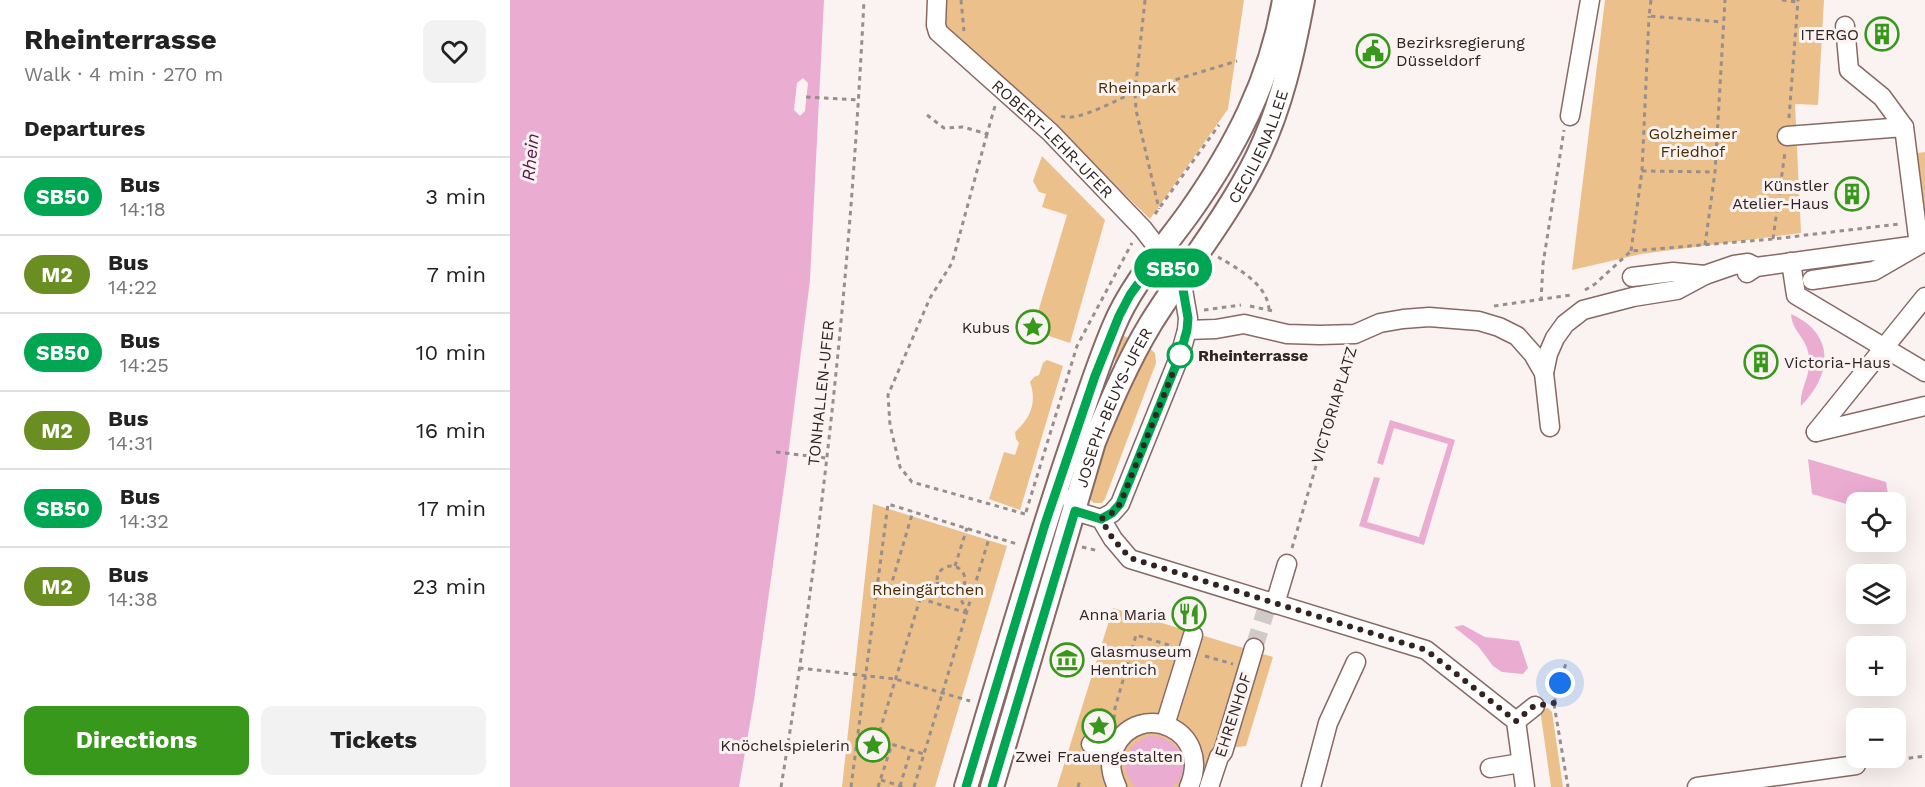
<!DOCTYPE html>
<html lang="en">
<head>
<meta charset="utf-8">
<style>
	body { margin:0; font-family:"Work Sans",sans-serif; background:#f2f2f2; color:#222; height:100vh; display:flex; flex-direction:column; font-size:22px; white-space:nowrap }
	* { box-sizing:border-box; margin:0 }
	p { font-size:20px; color:#767676 }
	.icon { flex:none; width:33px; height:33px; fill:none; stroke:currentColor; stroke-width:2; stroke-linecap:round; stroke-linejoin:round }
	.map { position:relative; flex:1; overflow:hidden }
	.side { display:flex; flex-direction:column; background:#fff; width:510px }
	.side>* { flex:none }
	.badge { padding:0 12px; border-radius:20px; font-size:21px; line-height:39px }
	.buttons { position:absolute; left:1336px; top:492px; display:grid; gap:12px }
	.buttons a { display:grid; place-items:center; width:60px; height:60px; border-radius:12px; background:#fff; box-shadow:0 6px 24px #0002; font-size:30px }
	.you { position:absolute; width:30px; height:30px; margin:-15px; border:4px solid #fff; border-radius:50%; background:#1a73e8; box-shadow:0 0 0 9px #1a73e833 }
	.map>.badge { position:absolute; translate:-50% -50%; box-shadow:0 0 0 3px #fff }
	h2 { padding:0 24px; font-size:22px; line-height:54px }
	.round { display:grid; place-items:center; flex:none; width:63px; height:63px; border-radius:12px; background:#f2f2f2 }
	.summary { display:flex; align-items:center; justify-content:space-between; height:102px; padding:0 24px }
	h1 { font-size:28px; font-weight:700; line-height:45px }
	.cta { display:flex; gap:12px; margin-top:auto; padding:12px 24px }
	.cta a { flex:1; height:69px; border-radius:12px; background:#37981b; color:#fff; font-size:24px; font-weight:700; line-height:69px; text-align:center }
	.cta a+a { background:#f2f2f2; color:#222 }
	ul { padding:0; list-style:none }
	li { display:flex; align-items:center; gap:18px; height:78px; padding:0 24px; border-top:2px solid #e0e0e0 }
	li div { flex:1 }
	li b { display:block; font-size:22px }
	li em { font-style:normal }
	li .badge { min-width:66px; font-weight:700; text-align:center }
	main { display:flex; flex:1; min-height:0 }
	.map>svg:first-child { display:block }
	.green { fill:#ebc08b }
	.water { fill:#ebacd2 }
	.pier { fill:#faf3f2 }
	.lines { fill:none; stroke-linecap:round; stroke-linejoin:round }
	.minor-tunnel { stroke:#d2cac8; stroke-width:18; stroke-dasharray:18 9; stroke-linecap:butt }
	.minor-casing { stroke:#886965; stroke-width:21 }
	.major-casing { stroke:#886965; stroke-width:26 }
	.path { stroke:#988e8c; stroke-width:3; stroke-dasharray:4.5 4.5; stroke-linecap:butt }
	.minor { stroke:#fff; stroke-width:18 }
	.major { stroke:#fff; stroke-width:22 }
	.line-casing { stroke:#fff; stroke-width:14 }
	.line { stroke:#00a651; stroke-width:9 }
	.walk { stroke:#312422; stroke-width:6; stroke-dasharray:0 10.8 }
	.stop-dot { fill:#fff; stroke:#00a651; stroke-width:3 }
	.labels { text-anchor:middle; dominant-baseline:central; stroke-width:6; stroke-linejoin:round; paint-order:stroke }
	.poi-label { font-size:16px; fill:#312422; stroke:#faf3f2; text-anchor:end }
	.park-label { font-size:16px; fill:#4a2d00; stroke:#faf3f2 }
	.street-label { font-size:16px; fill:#312422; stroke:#faf3f2 }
	.stop-label { font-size:16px; font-weight:bold; fill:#312422; stroke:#faf3f2; text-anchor:start }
	.water-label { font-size:18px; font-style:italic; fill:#5e1749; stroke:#faf3f2 }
</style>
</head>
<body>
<main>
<section class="side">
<div class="summary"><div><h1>Rheinterrasse</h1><p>Walk · 4 min · 270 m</p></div><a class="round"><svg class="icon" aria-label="heart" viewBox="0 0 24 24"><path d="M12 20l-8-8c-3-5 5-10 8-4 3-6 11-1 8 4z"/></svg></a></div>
<h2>Departures</h2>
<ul>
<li><span class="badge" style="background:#00a651;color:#fff">SB50</span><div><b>Bus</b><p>14:18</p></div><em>3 min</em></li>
<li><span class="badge" style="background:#6b8e23;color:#fff">M2</span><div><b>Bus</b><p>14:22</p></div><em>7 min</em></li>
<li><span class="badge" style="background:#00a651;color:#fff">SB50</span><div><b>Bus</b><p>14:25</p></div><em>10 min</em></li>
<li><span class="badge" style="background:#6b8e23;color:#fff">M2</span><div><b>Bus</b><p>14:31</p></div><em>16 min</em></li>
<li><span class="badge" style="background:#00a651;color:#fff">SB50</span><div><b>Bus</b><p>14:32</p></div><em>17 min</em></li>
<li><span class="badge" style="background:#6b8e23;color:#fff">M2</span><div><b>Bus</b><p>14:38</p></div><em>23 min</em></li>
</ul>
<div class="cta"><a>Directions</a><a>Tickets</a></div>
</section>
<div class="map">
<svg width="1415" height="787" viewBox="0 0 1415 787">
	<rect width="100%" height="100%" fill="#faf3f2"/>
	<path class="green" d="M436,0H734L718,109L640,219L491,75L435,26Z
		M1095,0H1314L1308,105L1285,104L1291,233L1131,254L1062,270Z
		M1415,152V209L1407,153Z
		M532,156L595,220L560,343L530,333L535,315L528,312L557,215L532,207L536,194L529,192L523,181Z
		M609,334L621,339L606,364L605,362Z
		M638,347L645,353L646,363L595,499L592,503H584L579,499L578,494L610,400Z
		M537,360L553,366L510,510L479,499L494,452L505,455L509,443L506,439L505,432C521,418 527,402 520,382L524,377L529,375L533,363Z
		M363,504L497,546L425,787H332Z
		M603,608L763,657L736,746L709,749L698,787H547Z
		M1038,708L1042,712L1053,787H1041L1030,709Z"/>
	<path class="water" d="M0,0H314L300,280L276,472L244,700L229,787H0Z
		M1281,314C1326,334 1322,375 1291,406C1289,388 1302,375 1299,356C1296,336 1282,332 1281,314Z
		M880,420L945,440L914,545L849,526L864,477L870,478L857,522L909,537L938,444L884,428L873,465L867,463Z
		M1298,459L1376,482L1379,502H1347V507L1302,494Z
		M953,625L975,637L1009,641L1018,668L1013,674L992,672L983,666L968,646L944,627Z
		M639,736C668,735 687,766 663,787H625C607,768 615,744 639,736Z"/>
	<path class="pier" d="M293,78L298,83L295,111L290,116L284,110L287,83Z"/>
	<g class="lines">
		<path class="minor-tunnel" d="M744,648L756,610"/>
		<g class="minor-casing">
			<g id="minor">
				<path id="s1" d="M427,0L426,25L428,32L540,132L633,229L671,278L678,318L677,330L670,355L610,504L602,513L591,519"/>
				<path d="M1335,26L1339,70L1372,97L1394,127"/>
				<path d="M1060,116L1080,0"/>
				<path d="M1277,136L1394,127L1409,245L1364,271L1302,280"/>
				<path d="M1281,262L1286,295L1415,372"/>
				<path d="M1237,273L1246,267L1401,246"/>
				<path d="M1122,277L1163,272L1195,275"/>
				<path d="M677,330L706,329L734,324L777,334L810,335L845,334L870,323L893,319L919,317L969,321L989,327L1007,336L1023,354L1034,373"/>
				<path d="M1040,427L1034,373L1038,354L1045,338L1055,324L1073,310L1123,297L1167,290L1195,275L1224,265L1238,263L1246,267"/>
				<path d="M1306,432L1415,297"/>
				<path d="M1306,432L1415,406"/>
				<path d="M561,499L565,511L591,519L603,539L620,559L916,650L1006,721L1015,787"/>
				<path d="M765,604L777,564"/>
				<path d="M1006,721L1025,706"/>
				<path d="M655,725L683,635"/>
				<path d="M581,744L603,751"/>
				<path d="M980,768L1011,763"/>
				<path d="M607,787C601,774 598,760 605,747C628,699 704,729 679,787"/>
				<path d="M699,787L709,757L713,752L744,648"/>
				<path d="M801,787L818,723L846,662"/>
				<path d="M1187,787L1346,765"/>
			</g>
		</g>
		<g class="major-casing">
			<g id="major">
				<path d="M456,787C490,674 522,561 560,449C574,408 587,366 604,326C621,285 653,249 679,213C725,148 761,79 774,0"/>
				<path id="s2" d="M482,787L584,442C601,401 618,361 641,323C676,267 718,216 747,157C771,108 783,54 793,0"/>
			</g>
		</g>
		<path class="path" d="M451,0L454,31
			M635,0L625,92L727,61
			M1141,0L1139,16L1212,22
			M1272,0L1287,2
			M296,97L349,100
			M417,115L434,128L453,127L477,134L485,106
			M551,116C567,123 608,99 625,92L626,110L649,209
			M1279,118L1288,0
			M477,134L442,263L420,298L378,395L380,425L390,467L402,482L515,514
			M1132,171L1205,172
			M645,214L709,125
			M1263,239L1275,152
			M1195,245L1205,172L1215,0
			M1121,251L1132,171L1139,16
			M708,257C727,268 757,284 759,309
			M1075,290L1085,284L1121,251L1263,239L1389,224
			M1031,301L1033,264L1054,130
			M740,306L763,311
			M984,306L1061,295
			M694,310L731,305
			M687,361L695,364L703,348
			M266,452L316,458
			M516,512L567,346L622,243
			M572,547L589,551
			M782,548L839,353
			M427 580a14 14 0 1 1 28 0a14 14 0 1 1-28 0Z
			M445,566L457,528
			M367,585L457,613
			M380,589L403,511
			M448,592L456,611
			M695,656L723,664
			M289,668L385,679L460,701
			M1044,703L1056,663
			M1044,704L1058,787
			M604,719L605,708L626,635L662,646
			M348,734L414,754
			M367,740L410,599L429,587
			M1363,763L1415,756
			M371,780L394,787
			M390,786L401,750
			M271,787C314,527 341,263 354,0
			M341,787L378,504L507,544
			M368,787L382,744
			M404,787L480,535
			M568,787L570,780"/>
		<use href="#minor" class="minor"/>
		<use href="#major" class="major"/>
	</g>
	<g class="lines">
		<g class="line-casing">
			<path id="line" d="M456,787L535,524L585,376L609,316L620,295L651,252L671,278L678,318L677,330L670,355L610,504L602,513L591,519L565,511L482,787"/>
		</g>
		<use href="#line" class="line"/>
		<path class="walk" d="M670,355L610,504L602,513L591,519L603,539L620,558L916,650L1006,721L1024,706L1044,703L1050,683"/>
	</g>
	<defs>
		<g id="building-ring" transform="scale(1.725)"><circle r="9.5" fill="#faf3f2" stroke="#37981b" stroke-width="1.5"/><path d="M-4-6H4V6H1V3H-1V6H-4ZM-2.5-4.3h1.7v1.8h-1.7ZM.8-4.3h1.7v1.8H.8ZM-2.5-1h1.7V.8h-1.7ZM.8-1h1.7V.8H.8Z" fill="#37981b"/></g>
		<g id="civic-ring" transform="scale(1.725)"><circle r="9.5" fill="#faf3f2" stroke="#37981b" stroke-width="1.5"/><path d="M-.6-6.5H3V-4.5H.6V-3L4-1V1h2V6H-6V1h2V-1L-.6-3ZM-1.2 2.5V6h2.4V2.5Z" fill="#37981b"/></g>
		<g id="sight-ring" transform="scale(1.725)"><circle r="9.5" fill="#faf3f2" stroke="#37981b" stroke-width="1.5"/><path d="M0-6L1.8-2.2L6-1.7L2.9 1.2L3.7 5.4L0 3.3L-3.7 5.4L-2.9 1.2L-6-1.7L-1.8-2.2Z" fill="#37981b"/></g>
		<g id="restaurant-ring" transform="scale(1.725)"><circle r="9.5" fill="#faf3f2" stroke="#37981b" stroke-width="1.5"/><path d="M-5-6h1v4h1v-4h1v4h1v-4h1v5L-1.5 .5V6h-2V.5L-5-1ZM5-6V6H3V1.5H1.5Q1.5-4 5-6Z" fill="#37981b"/></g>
		<g id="museum-ring" transform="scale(1.725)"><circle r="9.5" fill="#faf3f2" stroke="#37981b" stroke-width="1.5"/><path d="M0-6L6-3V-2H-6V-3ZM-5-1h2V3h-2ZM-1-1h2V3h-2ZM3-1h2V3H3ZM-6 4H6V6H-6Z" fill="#37981b"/></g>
	</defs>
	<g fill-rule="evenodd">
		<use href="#building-ring" x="1372" y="34"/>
		<use href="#civic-ring" x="863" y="51"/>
		<use href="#building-ring" x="1342" y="194"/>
		<use href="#sight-ring" x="523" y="327"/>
		<use href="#building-ring" x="1251" y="362"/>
		<use href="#restaurant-ring" x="679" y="614"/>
		<use href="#museum-ring" x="557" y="660"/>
		<use href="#sight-ring" x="589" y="726"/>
		<use href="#sight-ring" x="363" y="745"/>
	</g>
	<circle class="stop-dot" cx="670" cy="355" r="12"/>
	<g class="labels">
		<g class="poi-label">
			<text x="1349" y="34">ITERGO</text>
			<text x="886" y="42" text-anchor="start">Bezirksregierung<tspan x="886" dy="18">Düsseldorf</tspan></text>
			<text x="1319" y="185">Künstler<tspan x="1319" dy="18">Atelier-Haus</tspan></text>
			<text x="500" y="327">Kubus</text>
			<text x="1274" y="362" text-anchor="start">Victoria-Haus</text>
			<text x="656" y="614">Anna Maria</text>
			<text x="580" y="651" text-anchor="start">Glasmuseum<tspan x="580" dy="18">Hentrich</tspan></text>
			<text x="340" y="745">Knöchelspielerin</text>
			<text x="589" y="756" text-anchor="middle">Zwei Frauengestalten</text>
		</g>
		<g class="park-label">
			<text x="627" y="87">Rheinpark</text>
			<text x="1183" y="133">Golzheimer<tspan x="1183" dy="18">Friedhof</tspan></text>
			<text x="418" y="589">Rheingärtchen</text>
		</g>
		<g class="street-label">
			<text stroke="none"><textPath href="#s1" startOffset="189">ROBERT-LEHR-UFER</textPath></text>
			<text stroke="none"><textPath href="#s2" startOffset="699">CECILIENALLEE</textPath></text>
			<text transform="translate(311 393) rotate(-84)">TONHALLEN-UFER</text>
			<text transform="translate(824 405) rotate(-73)">VICTORIAPLATZ</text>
			<text stroke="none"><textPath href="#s2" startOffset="399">JOSEPH-BEUYS-UFER</textPath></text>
			<text transform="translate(723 715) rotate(-72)">EHRENHOF</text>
		</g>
		<g class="stop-label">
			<text x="688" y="355">Rheinterrasse</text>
		</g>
		<g class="water-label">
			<text transform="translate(20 157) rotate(-84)">Rhein</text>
		</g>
	</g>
</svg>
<div class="buttons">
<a><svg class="icon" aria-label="locate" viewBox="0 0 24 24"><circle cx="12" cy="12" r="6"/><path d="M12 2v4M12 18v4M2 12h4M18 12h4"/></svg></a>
<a><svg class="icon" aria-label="layers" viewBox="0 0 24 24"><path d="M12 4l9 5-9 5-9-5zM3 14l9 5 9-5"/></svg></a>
<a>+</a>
<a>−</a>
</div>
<div class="you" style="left:1050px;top:683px"></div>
<b class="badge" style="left:663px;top:268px;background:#00a651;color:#fff">SB50</b>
</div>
</main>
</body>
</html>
